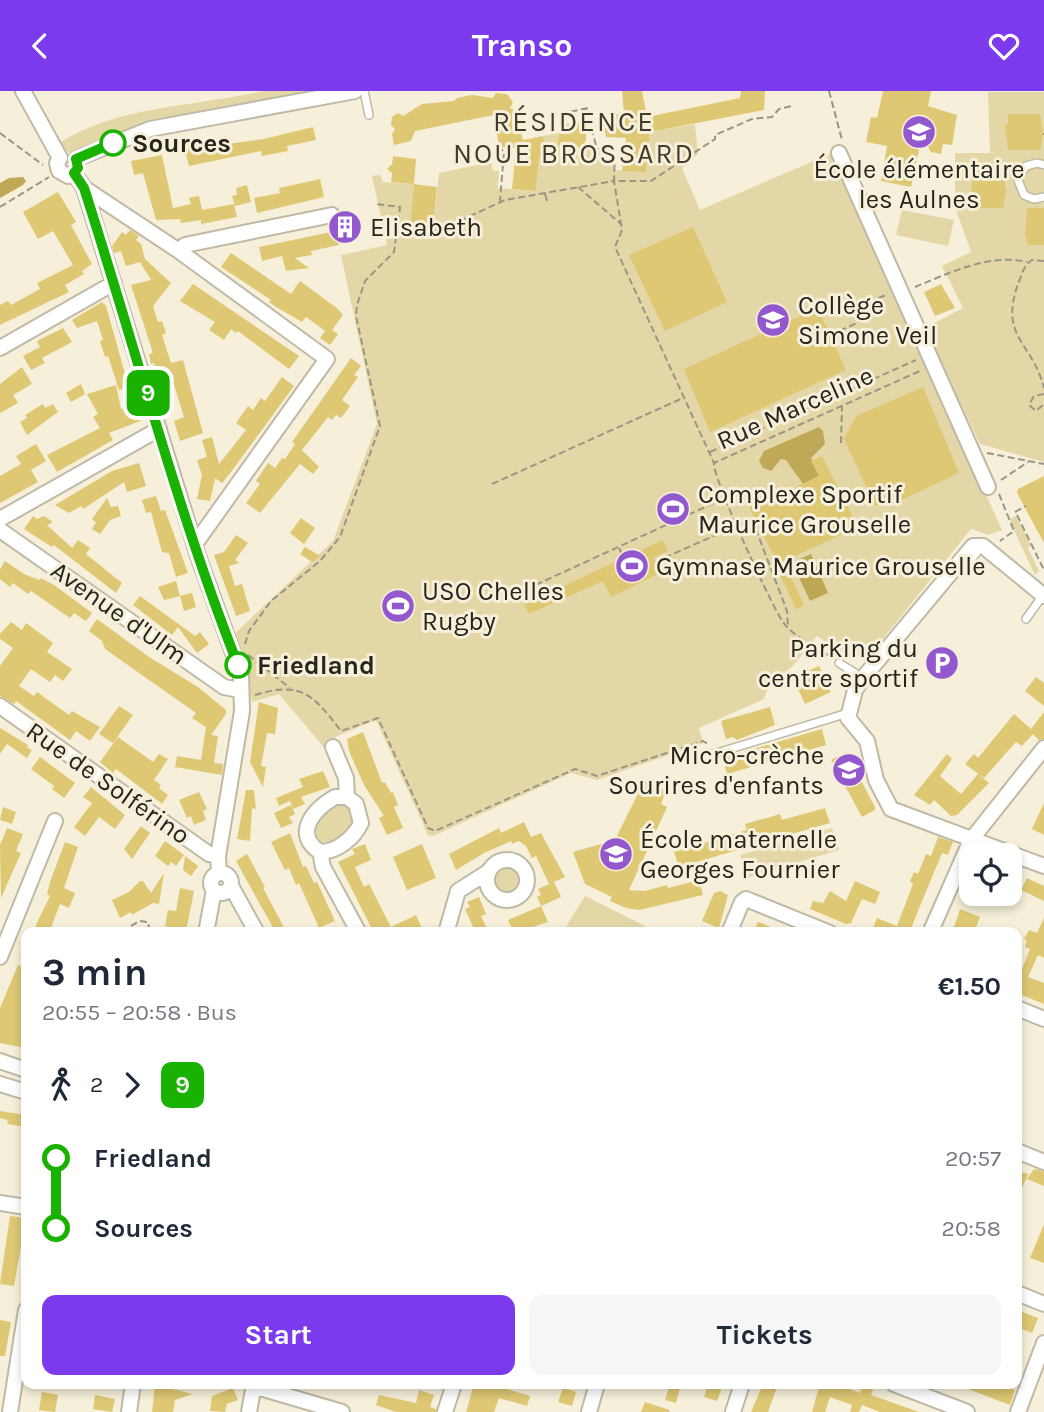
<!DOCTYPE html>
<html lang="en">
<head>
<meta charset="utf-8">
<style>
	body { margin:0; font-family:Karla,sans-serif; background:#f6f6f7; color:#1f2937; height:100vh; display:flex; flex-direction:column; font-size:26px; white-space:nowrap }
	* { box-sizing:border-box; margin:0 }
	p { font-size:23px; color:#747a83 }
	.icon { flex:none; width:38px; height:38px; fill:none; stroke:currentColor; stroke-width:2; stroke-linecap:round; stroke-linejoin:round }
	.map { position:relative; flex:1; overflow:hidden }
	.side { position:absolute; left:21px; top:836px; width:1001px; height:462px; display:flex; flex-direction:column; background:#fff; border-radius:14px; box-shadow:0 4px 10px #0003 }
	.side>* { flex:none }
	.badge { padding:0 14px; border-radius:10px; font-size:24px; line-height:46px }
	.tools { position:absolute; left:959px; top:752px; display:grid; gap:14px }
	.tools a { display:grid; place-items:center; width:63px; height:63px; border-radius:14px; background:#fff; box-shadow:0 4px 10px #0003; font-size:35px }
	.map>.badge { position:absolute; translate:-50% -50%; box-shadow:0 0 0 4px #fff }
	.legs { display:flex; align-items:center; gap:10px; height:77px; padding:0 21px; font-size:23px }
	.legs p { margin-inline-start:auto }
	.head { display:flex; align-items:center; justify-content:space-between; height:119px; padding:0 21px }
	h1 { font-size:38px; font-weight:700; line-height:52px }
	.button { display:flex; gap:14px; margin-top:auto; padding:14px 21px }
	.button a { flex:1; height:80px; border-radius:14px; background:#7c3aed; color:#fff; font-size:28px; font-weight:700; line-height:80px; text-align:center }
	.button a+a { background:#f6f6f7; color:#1f2937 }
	ul { padding:0 21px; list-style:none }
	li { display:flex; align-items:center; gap:24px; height:70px; font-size:26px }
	li i { display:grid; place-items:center; width:10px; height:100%; margin:0 9px; background:currentColor }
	li i::after { content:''; width:18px; height:18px; margin:-9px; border:5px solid; border-radius:50%; background:#fff }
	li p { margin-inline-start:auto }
	li:first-child i { background:linear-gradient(#0000 50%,currentColor 0) }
	li:last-child i { background:linear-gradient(currentColor 50%,#0000 0) }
	header { display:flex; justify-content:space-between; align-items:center; height:91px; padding:0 21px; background:#7c3aed; color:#fff; font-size:32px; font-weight:700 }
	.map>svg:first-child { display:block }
	.green { fill:#e4d7a7 }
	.forest { fill:#c0a956 }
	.water { fill:#bea854 }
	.building { fill:#dec874 }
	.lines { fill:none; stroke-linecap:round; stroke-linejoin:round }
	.service-casing { stroke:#bfb9a5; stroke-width:10 }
	.minor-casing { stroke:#bfb9a5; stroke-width:18 }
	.path { stroke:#9a9686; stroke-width:2; stroke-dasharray:7 3.5; stroke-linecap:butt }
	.service { stroke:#fff; stroke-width:7 }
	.minor { stroke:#fff; stroke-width:14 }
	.line-1-casing { stroke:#fff; stroke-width:16 }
	.line-1 { stroke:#19b200; stroke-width:10 }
	.stop-1-dot { fill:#fff; stroke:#19b200; stroke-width:3.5 }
	.labels { text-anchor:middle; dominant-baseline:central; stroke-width:6; stroke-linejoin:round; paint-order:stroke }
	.stop-label { font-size:26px; font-weight:bold; fill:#26241c; stroke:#f6f0da; text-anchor:start }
	.poi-label { font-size:26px; fill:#26241c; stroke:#f6f0da; text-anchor:start }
	.street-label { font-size:26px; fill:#26241c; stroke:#f6f0da }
	.neighbourhood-label { font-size:28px; letter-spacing:2px; fill:#423d2b; stroke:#f6f0da }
</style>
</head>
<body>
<header><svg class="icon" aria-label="back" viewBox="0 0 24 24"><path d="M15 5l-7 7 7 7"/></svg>Transo<svg class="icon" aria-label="heart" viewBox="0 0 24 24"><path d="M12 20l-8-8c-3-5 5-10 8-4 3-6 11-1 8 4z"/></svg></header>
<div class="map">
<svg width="1044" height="1321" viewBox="0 0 1044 1321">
	<rect width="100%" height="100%" fill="#f6f0da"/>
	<path class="green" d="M263,0H330L72,62L62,59L59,52C120,14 195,16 263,0Z
		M988,1H1044V371L980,353L924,237L963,217L942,175L971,161L955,116V62H990Z
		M695,33L698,63L682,77L700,119L832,62L1002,439L989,444L971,438L870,564L846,565L817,545L793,575L769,594L764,608L699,637L703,652L597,689L571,682L433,745L428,744L376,629L335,646L338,654L326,659L279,603L252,611L245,577L248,575L233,544L333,450L377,333L341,164L387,154L372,85L380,84L383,91L414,93L410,134L433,137L439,82L491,71L493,80H499L498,97L536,100L539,67L548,65L543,45L560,42L563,56H596L615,61L614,79L646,81L650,41Z
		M902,119L954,129L948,155L896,144Z
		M1016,425L1031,454L1028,457L1039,480L1035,484L1012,435L1010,428Z
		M337,712L350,715L355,732L337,750L320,752L313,744L315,728Z
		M832,737L839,759L747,787L740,764Z
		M493 789a15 15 0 1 1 30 0a15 15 0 1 1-30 0Z
		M585,805L651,838L649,842H562Z"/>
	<path class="forest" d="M23,86L26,90L23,94L0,107V92L9,87Z
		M819,336L823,340L825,353L811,367L819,385L803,393L786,369L781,368L771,380L763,377L759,370L764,360Z"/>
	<path class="water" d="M811,463L828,502L810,510L794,476L790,477L788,473Z"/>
	<path class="building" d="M622,0H642L647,26L740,7L741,0H765L764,19L650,41L646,81L622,80L626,47L606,46L602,26L624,22Z
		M883,0H931L928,15L957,24L952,54L943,53L941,63L931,61L922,45L911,96L881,90L887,55L866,51L871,26L877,27Z
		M496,2L507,3L513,11L510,17L514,19L523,49L543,45L548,65L539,67L536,100L512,98L516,57L499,56L494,24L415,40L411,50L394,54L392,43L395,38L391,34L392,26L398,22L403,25L422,13L454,10L457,7L472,4L493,7Z
		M1008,23H1040L1043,43L1040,59H1008L1005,34L1008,33Z
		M575,28L580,34L587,35L585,56H563L558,53L561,32L570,33Z
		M313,36L316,49L287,55L288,60L262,65L261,60L189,75L184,56L220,49H227L228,53L264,48Z
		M162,64L173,117L191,113L189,107L199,105L202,119L234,113L237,126L201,133V129L181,132L180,128L156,129L143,82L134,84L131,70Z
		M393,65L416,68L414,93L391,91L392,82L387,78L392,73Z
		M973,80H1003L1006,99L1003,117H973V106L971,107Z
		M320,88L324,106L257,122L254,107L280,102L279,97Z
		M414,93L437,96L433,137L410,135Z
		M247,94L251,111L235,115L232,105L237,104L236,97Z
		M58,101L76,131L71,134L92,173L82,180L84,183L65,194L69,201L0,234V214L8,210L11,214L40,198L37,192L73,174L53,140L38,148L23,121Z
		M1027,117H1044V154H1028L1025,143Z
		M693,136L727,211L665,240L629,164Z
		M130,139L139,145L136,149L141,153L145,168L171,192L153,215L158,231L162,230L166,242L162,244L171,272L183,269L203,342L180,350L174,330L184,326L173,291L169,279L157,282L154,272L151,273L149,263L153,262L131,194L151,189L140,171L126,175L121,160L114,162L112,155L122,141L126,144Z
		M336,140L339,154L311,160L312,164L295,167L309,177L286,180L282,165L262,170L259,156Z
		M231,162L291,203L300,190L338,218L343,224L332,239L338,243L330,254L320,247L325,240L306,226L302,231L276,216L269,211L271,209L221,176Z
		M193,193L299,265L289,278L238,240L236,242L231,238L224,249L209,239L215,231L180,210Z
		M941,193L955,217L935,225L924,201Z
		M102,211L106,215L126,286H124L127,296L119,299L108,265L105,266L100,250L103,249L97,230L77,237L72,229Z
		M818,217L846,279L710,341L684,278Z
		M63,237L72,251L42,267L45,272L31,279L23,265L40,256L37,250Z
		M351,267L361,275L354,284L358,286L342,309L350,315L341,327L336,324L332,329L328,326L302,359L319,376L313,383L300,373L260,422L246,412L260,393L256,390L268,372L275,377L282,367L285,368L295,353L292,351Z
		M22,276L32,293L13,304L18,312L0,322V293Z
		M282,286L294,295L286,306L231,381L222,392L215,387L210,410L197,408L202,384L197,369L207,366L202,349L212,346L219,373L246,339L236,332L248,315L253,319L261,307L265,310Z
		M81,293L85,303L71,311L66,302Z
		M116,294L121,318L135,313L140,330L109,342L113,349L57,381L47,364L100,337L93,326L98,323L87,303Z
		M923,296L959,382L893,413L875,415L844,348L856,325Z
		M43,313L45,317L53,313L58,321L27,344L20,331L27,327L25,324Z
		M36,353L46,370L31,379L38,391L0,412V385L21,373L16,365Z
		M822,365L858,436L778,473L750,418V411L775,400L777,405L819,385L811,370Z
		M139,372L146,395L127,401L124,391L83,418L81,415L69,422L55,414L112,380Z
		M1044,385V452L1017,402L1018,398Z
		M156,405L161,420L165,419L188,482L176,486L169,462L162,461L151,421L146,422L142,409Z
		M107,407L111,416L118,415L121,425L110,429L100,443L92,438L96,431L92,428Z
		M33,425L37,428L44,425L53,431L47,434L72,457L78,449L90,457L86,463L122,492L116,502L54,454L52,456L24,438Z
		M301,427L315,437L304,453L290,442Z
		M236,444L248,452L235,469L239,472L229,475L235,495L242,493L250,520L236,525L214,464L224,461Z
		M663,449L668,460L653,467L660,482L611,506L603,490L529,523L524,513Z
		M305,456L320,465L312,471L300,463Z
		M5,470L24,483L39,489L41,487L54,494L92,522L86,530L74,522L70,527L31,500L28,503L13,492L10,496L0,488V478Z
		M787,478L804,514L796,518L779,482Z
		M176,490L180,505L164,509L158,496Z
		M192,502L196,516L184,520L180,505Z
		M140,505L195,545L200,541L209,553L197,562L178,536L172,544L133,514Z
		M97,528L149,566L198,596L226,619V623L211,644L218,645L214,672L223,673L222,684L175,676L177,665L201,669L206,636L192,627L196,622L105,558L102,550L89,540Z
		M11,531L22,539L26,532L53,552L47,561L72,578L63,590L55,584L50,591L31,578L19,595L34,605L37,601L69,624L72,620L100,636L90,650L76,640L70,649L16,610L14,613L0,605V575L13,557L0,548V543Z
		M819,575L831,601L805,613L793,587Z
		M1036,586L1044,592V615L1025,600Z
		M259,611L278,617L275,643L267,642L261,675L266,676L263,696L250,671Z
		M119,615L133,624L113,652L99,643Z
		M770,616L775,634L737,649L733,646L726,648L721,630Z
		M1044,621V648L1039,649L1033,643L1022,655L1016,651L984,687L965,673L974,663L978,667L1014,623L1031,638Z
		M0,637L28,654L27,656L32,659L27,667L7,653L0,663Z
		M822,638L826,654L727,683L723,667Z
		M363,641L382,692L385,691L391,702L393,701L398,714L394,716L403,737L387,744L379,727L384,725L364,694L349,660L347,648Z
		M118,646L153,671L159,663L168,668L154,689L161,694L159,697L168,704L162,713L116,678L113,682L100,671Z
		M846,661L875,716V719L862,726L831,669Z
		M947,663L952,668L940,685L961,703L978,683L989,692L957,724L951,725L934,709L930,714L914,704Z
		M40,666L75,692L64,707L52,698L54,695L31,678Z
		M323,680L330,696L301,706L305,713L293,718L290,710L279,715L276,707L303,696L299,688Z
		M644,690L666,700L661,713L667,716L629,799L645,800L667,794L668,797L699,789L703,804L639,819L626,817L610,810L612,806L585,793L573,761L615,749Z
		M91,696L125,724L115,738L99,726L85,745L74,736L92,712L83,706Z
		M246,699H254L256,718L252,717L250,750L237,748Z
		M199,701L207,718L203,720L206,729L194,734L191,725L187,727L179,709Z
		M1044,712V744L1032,738Z
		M291,714L295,723L289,726L293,732L281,737L274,722Z
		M3,716L16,721L12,733L0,729Z
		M825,717L830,732L679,776L674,761L747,739L745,733L780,723L782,729Z
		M524,731L531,746L541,742L565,786L549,793L536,765L532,767L526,755L519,750L512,753L511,750L484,762L456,779L449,763L499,737L501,742Z
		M141,735L150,742L132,768L124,758Z
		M7,737L23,743L16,760L21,762L1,807L0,754Z
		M290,742L303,776L306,775L314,792L317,791L335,830L319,837L299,792L296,794L289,777L285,779L271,751Z
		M938,746L953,751L948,764L942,762L918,820L910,840L914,842H886L873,837L877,827L897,835L913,793L910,790L914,781L918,783L926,763L931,765Z
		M165,750L184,764L176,775L171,771L168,775L155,765Z
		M65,751L78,756L64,797L75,802L69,817L60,813L49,842H32L50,805L47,803L50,791Z
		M365,753L371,769L355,776L364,796L369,793L391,836L416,824L424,842H374L338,771L355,763L352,758Z
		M422,753L436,787L407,799L393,766Z
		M247,763L265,796L263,797L287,842H276L236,770Z
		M185,765L198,775L191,785L183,779Z
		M164,782L159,813L153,812L132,824L131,821L120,827L112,809L129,801L140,790H143L151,802Z
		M1027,787L1044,795V810L1021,799Z
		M855,790L880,801L875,813L862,808L851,832L846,833L810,818L813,810L823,812L830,800L846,810Z
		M554,791L561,806L541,815L537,806L541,804L538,798Z
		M180,797L194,800L186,840L165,835L168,819L176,820Z
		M720,800L728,804L719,837L702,830L714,802Z
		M479,806L486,823L481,825L489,842H476L465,818L470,816L467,811Z
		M541,815L548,831L514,842L508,829Z
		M960,818L980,826L974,842H952Z
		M1044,827V867L1038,864L1028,886L1044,892V913L1017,902V875L1022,878L1030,858L1025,856L1027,849L1024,848L1029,839L1037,842Z
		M758,831L764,833L783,842H753Z
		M18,874L26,877V957L0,952V917Z
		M0,1020L26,1024V1036L7,1033L8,1029L0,1027Z
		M1034,1078L1044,1080V1095L1027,1088Z
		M1017,1080L1028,1083L1017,1109Z
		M10,1125L26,1127L14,1195L0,1193Z
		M1044,1133V1172L1030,1167Z
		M1017,1219L1038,1227L1032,1242L1017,1236Z
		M0,1229L11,1231L5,1265H0Z
		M474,1293H490L530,1305L527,1315L499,1307L494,1321H466Z
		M670,1293H681L676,1312L665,1309Z
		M708,1293H723L717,1310L704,1306Z
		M763,1293H778L768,1321H751Z
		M820,1293H835L860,1302L863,1293H875L871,1304L919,1321H880L862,1314L859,1321H850L852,1314L830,1306L825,1321H812Z
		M955,1293H989L999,1297L1000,1293L1015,1299L1010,1314Z
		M155,1294L193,1303L175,1309L173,1321H152Z
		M233,1297L238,1309L227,1313L225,1321L210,1320L212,1305Z
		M563,1297L576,1301L572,1315L558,1311Z
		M419,1299L434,1304L430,1316L436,1318V1321H396L376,1314L379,1304L416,1312Z
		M42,1301L58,1304L55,1321L39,1319Z
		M95,1304L115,1308L112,1321L93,1318Z
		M645,1311L670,1319L669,1321H641Z"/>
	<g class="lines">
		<g class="service-casing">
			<path id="service" d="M364,0L369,24
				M1044,74L1037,72L1026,75L1018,89L1024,104L1034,108L1044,106
				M963,478L982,455
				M1026,528L1043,504
				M839,572L863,587
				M707,665L848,622
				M139,841V842"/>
		</g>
		<g class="minor-casing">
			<path id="minor" d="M23,0L60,67
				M839,62L988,396
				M60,67L57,72L59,80L68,85L74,82
				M76,68L150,38L355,0
				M74,82L84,97L198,465L241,584L242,620L218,765L219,782
				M84,97L179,160L327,268L195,453
				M179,160L185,154L332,124
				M0,257L114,192
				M0,428L159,338
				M0,439L224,596L240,599
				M1044,505L983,455H973L863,587L855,599L848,627L867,650L876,689L891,718L1044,775
				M0,615L209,763L218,765
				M333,656L346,687L347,706
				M335,706H347L356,713L361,732C354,747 337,761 320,761C292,743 314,718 335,706Z
				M320,761L323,776L359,842
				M487 789a20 20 0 1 1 40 0a20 20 0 1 1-40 0Z
				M211 792a10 10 0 1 1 20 0a10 10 0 1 1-20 0Z
				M231,795L257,842
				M206,842L214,799
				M446,842L458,800L488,781
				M729,842L742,811L746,808L830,842
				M930,842L971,749L1044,657
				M0,866L55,730
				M1017,917L1044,928
				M0,970L26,979
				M0,993L26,1001
				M1017,1060L1044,1071
				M0,1112L26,1116
				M1017,1202L1044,1213
				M894,1293L967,1321
				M253,1295L342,1321
				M10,1321L26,1219
				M129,1321L133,1293
				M249,1321L254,1293
				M445,1321L454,1293
				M589,1321L597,1293
				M733,1321L742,1293
				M1018,1321L1044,1252"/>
		</g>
		<path class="path" d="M829,0L842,49
			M586,17L597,58L615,61L614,90H651L715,48V44L752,28L772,26L779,18L792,15
			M550,25L588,17
			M0,42L43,74
			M1043,43H1044
			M498,55L504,61L500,110
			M578,96L621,133
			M545,103L548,113
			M0,116L49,86
			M399,137L440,139L505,109L614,90L622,139L615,156L714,372
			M1044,170L1032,169C1023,175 1022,184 1018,193C999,247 1032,250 1044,297
			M915,196C949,182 990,162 1027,171
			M830,244L864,229L858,216L888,203
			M1044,303L1034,305L1029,314L1036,320L1044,313
			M841,352L842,315
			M710,361L916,269
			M987,362L1044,373
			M1001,389L1028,371
			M492,393L683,307
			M999,403L1014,440L1000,450
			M1015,421L1026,415
			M1017,424L1044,479
			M752,428L787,520L788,536
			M619,457L624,467
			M655,471L754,427
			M507,507L725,407
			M245,553L249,540L271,510L320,470L340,446L380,335L356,225L357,214L365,190L394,161L400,116L375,113
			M248,564L290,597
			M831,566C817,556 793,546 783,531C772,516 711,383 714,372L922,279
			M255,604C302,589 314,605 341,640L378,627L428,737L435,740L575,678L597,685L703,650L708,653
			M131,835L139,830L148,831L149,837"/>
		<use href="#service" class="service"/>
		<use href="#minor" class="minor"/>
	</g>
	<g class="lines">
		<g class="line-1-casing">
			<path id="line-1" d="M113,52L76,68L78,77L74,82L84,97C135,255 177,420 238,574"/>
		</g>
		<use href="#line-1" class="line-1"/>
	</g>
	<defs>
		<g id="school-disc" transform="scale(1.75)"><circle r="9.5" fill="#9357ce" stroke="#f6f0da"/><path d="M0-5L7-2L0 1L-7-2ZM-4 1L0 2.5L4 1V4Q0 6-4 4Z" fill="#fff"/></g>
		<g id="building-disc" transform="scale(1.75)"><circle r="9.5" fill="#9357ce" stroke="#f6f0da"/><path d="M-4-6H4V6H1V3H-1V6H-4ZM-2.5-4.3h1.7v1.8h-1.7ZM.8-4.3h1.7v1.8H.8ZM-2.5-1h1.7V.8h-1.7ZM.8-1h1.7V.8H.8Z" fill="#fff"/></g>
		<g id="stadium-disc" transform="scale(1.75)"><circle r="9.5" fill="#9357ce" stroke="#f6f0da"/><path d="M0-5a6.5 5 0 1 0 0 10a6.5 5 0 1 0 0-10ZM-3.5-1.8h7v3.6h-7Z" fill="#fff"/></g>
		<g id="parking-disc" transform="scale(1.75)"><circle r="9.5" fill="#9357ce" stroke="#f6f0da"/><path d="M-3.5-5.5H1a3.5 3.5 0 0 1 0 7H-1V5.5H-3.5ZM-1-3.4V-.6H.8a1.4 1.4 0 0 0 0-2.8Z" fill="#fff"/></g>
	</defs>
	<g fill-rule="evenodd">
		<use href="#school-disc" x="919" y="41"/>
		<use href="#building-disc" x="345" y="136"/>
		<use href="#school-disc" x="773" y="229"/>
		<use href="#stadium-disc" x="673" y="418"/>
		<use href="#stadium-disc" x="632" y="475"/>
		<use href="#stadium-disc" x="398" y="515"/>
		<use href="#parking-disc" x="942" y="572"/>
		<use href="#school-disc" x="849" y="679"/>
		<use href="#school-disc" x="616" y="763"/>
	</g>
	<g class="stop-1-dot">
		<circle cx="113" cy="52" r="12"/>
		<circle cx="238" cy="574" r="12"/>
	</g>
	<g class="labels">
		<g class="stop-label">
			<text x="132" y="52">Sources</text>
			<text x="257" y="574">Friedland</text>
		</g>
		<g class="poi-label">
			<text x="919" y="78" text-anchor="middle">École élémentaire<tspan x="919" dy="30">les Aulnes</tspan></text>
			<text x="370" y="136">Elisabeth</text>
			<text x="798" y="214">Collège<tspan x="798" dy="30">Simone Veil</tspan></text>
			<text x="698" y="403">Complexe Sportif<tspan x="698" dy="30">Maurice Grouselle</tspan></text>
			<text x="656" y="475">Gymnase Maurice Grouselle</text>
			<text x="422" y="500">USO Chelles<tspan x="422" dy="30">Rugby</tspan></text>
			<text x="918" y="557" text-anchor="end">Parking du<tspan x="918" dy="30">centre sportif</tspan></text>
			<text x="824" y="664" text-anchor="end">Micro-crèche<tspan x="824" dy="30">Sourires d'enfants</tspan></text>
			<text x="640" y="748">École maternelle<tspan x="640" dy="30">Georges Fournier</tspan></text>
		</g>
		<g class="street-label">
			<text transform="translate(795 317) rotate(-24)">Rue Marceline</text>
			<text transform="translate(119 522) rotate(35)">Avenue d'Ulm</text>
			<text transform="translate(108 692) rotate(35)">Rue de Solférino</text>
		</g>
		<g class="neighbourhood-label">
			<text x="574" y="30">RÉSIDENCE<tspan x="574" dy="32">NOUE BROSSARD</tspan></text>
		</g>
	</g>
</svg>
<div class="tools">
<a><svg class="icon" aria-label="locate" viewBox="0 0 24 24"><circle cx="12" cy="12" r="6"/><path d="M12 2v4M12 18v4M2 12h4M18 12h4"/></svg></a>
</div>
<b class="badge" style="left:148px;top:302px;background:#19b200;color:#fff">9</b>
<section class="side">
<div class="head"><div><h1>3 min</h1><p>20:55 – 20:58 · Bus</p></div><b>€1.50</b></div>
<div class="legs"><svg class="icon" aria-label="walk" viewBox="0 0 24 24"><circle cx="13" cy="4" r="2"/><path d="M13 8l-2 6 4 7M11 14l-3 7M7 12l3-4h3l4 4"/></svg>2<svg class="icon" aria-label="forward" viewBox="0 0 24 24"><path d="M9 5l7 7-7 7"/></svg><b class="badge" style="background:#19b200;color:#fff">9</b></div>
<ul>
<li><i style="color:#19b200"></i><b>Friedland</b><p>20:57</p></li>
<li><i style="color:#19b200"></i><b>Sources</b><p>20:58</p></li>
</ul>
<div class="button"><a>Start</a><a>Tickets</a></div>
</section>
</div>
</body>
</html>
